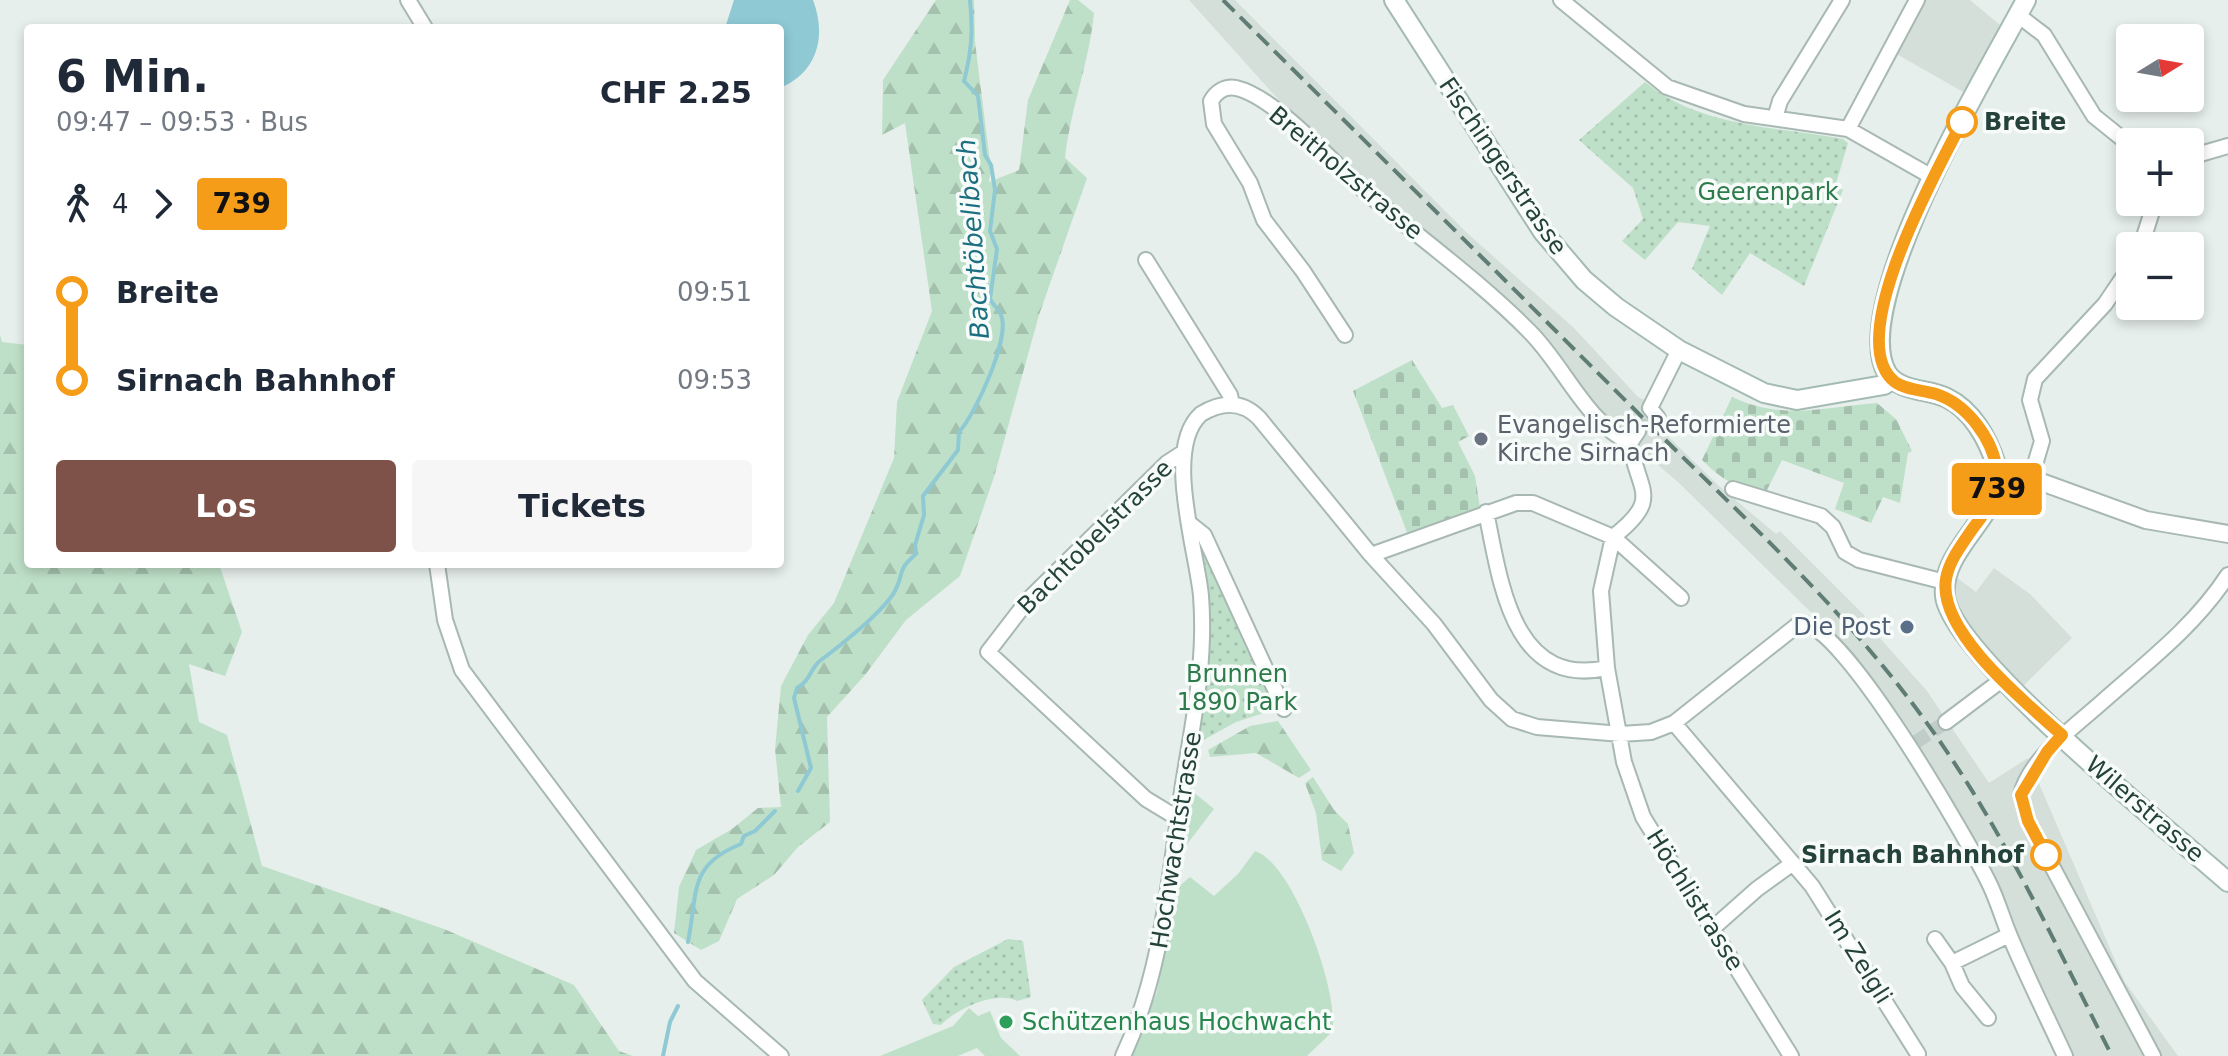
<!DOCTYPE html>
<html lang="de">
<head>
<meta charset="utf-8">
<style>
	body { margin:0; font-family:"DejaVu Sans",sans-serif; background:#f6f6f7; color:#1f2937; height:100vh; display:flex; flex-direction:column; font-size:30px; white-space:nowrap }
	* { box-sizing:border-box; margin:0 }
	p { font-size:26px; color:#747a83 }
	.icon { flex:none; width:44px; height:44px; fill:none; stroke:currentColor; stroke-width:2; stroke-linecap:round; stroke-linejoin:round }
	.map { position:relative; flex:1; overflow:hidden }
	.side { position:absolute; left:24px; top:24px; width:760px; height:544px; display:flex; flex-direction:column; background:#fff; border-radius:8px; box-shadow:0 4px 12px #0003 }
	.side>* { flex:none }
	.badge { padding:0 16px; border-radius:6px; font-size:28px; line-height:52px }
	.needle { width:52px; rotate:79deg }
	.buttons { position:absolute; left:2116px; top:24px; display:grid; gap:16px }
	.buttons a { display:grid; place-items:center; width:88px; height:88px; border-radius:8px; background:#fff; box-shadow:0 4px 12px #0003; font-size:40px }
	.map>.badge { position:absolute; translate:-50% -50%; box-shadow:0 0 0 4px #fff }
	.legs { display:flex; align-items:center; gap:12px; height:88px; padding:0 32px; font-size:26px }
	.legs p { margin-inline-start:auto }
	.head { display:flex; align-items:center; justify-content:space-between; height:136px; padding:0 32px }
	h1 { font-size:44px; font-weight:800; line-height:60px }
	.cta { display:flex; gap:16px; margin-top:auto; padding:16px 32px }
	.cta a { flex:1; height:92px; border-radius:8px; background:#7f5249; color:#fff; font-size:32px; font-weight:800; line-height:92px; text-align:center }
	.cta a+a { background:#f6f6f7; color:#1f2937 }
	ul { padding:0 32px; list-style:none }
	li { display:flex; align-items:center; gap:28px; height:88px; font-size:30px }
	li i { display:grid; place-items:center; width:12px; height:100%; margin:0 10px; background:currentColor }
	li i::after { content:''; width:20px; height:20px; margin:-10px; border:6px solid; border-radius:50%; background:#fff }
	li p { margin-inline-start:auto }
	li:first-child i { background:linear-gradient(#0000 50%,currentColor 0) }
	li:last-child i { background:linear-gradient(currentColor 50%,#0000 0) }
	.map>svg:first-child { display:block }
	.built { fill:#d4dfda }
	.grass { fill:#bfe0c8 }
	.forest { fill:url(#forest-firs) }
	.cemetery { fill:url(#cemetery-stones) }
	.park { fill:url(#park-dots) }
	.water { fill:#8ec9d4 }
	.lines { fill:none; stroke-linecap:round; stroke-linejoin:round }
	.stream { stroke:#8ec9d4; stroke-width:4 }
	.minor-tunnel { stroke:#bfccc8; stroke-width:14; stroke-dasharray:14 7; stroke-linecap:butt }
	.minor-casing { stroke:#a8b8b2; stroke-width:18 }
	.tertiary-casing { stroke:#a8b8b2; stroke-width:20 }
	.secondary-casing { stroke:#a4bbb3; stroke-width:22 }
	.minor { stroke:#fff; stroke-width:14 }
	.tertiary { stroke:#fff; stroke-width:16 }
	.secondary { stroke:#fff; stroke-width:18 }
	.rail { stroke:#5f7d75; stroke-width:4; stroke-dasharray:16 8; stroke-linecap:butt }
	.line-1-casing { stroke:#fff; stroke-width:18 }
	.line-1 { stroke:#f59c19; stroke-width:12 }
	.stop-1-dot { fill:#fff; stroke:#f59c19; stroke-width:4 }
	.worship-dot { fill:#6b7280; stroke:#f7fbf9; stroke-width:3 }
	.service-dot { fill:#5c6f8a; stroke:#f7fbf9; stroke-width:3 }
	.leisure-dot { fill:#2e9e5b; stroke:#f7fbf9; stroke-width:3 }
	.labels { text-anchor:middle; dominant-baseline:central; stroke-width:7; stroke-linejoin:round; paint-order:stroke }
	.stop-label { font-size:24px; font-weight:bold; fill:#24423a; stroke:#f7fbf9; text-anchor:start }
	.street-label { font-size:24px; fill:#24423a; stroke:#f7fbf9 }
	.park-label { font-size:24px; fill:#2d7a4b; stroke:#f7fbf9 }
	.worship-label { font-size:24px; fill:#5b616d; stroke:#f7fbf9; text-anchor:start }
	.service-label { font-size:24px; fill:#4e5e75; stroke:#f7fbf9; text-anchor:end }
	.leisure-label { font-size:24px; fill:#27864d; stroke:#f7fbf9; text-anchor:start }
	.water-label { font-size:26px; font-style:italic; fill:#1c6f80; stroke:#f7fbf9 }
</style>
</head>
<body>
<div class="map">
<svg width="2228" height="1056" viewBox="0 0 2228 1056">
	<defs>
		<pattern id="forest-firs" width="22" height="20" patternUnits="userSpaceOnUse" patternTransform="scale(2)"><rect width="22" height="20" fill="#bfe0c8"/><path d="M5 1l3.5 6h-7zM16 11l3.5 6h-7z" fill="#a4c1ad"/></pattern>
		<pattern id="cemetery-stones" width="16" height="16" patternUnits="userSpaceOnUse" patternTransform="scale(2)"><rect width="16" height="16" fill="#bfe0c8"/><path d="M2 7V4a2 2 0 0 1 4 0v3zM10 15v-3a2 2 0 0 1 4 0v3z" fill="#a4c1ad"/></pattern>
		<pattern id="park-dots" width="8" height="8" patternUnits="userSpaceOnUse" patternTransform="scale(2)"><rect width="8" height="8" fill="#bfe0c8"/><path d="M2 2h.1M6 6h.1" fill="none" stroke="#a4c1ad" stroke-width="1.8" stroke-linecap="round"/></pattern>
	</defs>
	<rect width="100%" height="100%" fill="#e6efeb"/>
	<path class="built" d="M1189,0H1235L1467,233L1574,328L1638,397L1647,401L1642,411L1719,486L1776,534L1780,531L1865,616L1863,619L1927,691L1989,783L2028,758L2124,981L2178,1056H2071L2014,935L1863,671L1832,633L1678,482L1613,427L1549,345L1473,268L1413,223L1286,108Z
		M1923,0H1970L2000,25L1965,93L1893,52Z
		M1994,568L2030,594L2072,638L2022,687L1965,623L1956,601V577L1976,592Z"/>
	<path class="grass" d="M1192,791L1214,809L1184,848Z
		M1255,851C1293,862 1341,996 1332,1032L1307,1056H1129L1157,992L1176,889L1190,877L1214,896L1238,874Z
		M969,1008L978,1016L990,1011L1001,1038L1020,1056H985L977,1048L958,1056H880L953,1026Z"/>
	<path class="forest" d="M936,0H974L975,42L991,170L989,182L1019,170L1028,100L1070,0H1078L1094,13C1089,64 1071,106 1065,158L1087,178L1039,315L994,477L960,576L906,620L865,675L827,717L830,822L798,847L774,875L737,899L719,941L701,950L674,933L679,887L696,850L732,829L758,808L781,807L775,749L781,686L808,635L834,603L894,458L897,402L932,311L905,123L882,135L883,80Z
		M0,335L2,342L28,345V564H219L242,632L225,676L189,664L199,722L227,735L262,866L444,929L574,985L619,1051L633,1056H0Z
		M1278,721L1311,770L1299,778L1256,753L1210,757L1208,750L1250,726Z
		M1313,777L1334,810L1348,824L1354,853L1341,871L1322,860L1316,813L1305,783Z"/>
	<path class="cemetery" d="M1412,360L1442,408L1453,405L1469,436L1458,442L1475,476L1480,508L1408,535L1353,391Z
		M1732,397C1784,421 1823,407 1877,403L1896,419L1912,451L1908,453L1900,503L1883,497L1871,523L1835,509L1844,483L1782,460L1765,494C1737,488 1722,480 1702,460Z"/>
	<path class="park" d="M1645,82C1699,127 1778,127 1843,139L1848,143L1835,187L1843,190L1804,286L1750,253L1722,295L1692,269L1710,226L1678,222L1645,260L1622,241L1643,219L1633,188L1579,140Z
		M1200,543L1279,708L1236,722L1198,743C1212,676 1207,610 1200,543Z
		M1008,939L1023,941L1031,997L1017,1001C996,990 956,1009 941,1025L933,1024L922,1000L954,967Z"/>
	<path class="water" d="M734,0H813C827,37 817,73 780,88V28H725Z"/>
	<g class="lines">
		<path class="stream" d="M798,791L811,768L794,698L797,688C812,679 810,668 821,660C840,646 884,611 895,591C905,572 896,571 916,554L915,545L924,515L923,496L958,450L959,432C975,415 1011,337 1001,315C999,309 993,305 990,299L997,249L990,231L995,190L991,165L985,155L978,96L964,81C972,50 973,30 970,0
			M688,942C698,892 688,865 741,844L744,836L755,831L775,811
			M663,1056L670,1022L678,1006"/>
		<path class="minor-tunnel" d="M1638,431L1650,408
			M1916,742L1946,722"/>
		<g class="minor-casing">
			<path id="minor" d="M408,0L425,28
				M1561,0L1667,87L1744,114L1848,129L1934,178
				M2018,15L2044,35L2094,116L2130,145
				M1775,118L1780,101L1842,0
				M1848,129L1917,0
				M2190,157L2228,146
				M2141,246L2155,202
				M1146,260L1230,395L1232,404
				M1345,335L1303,271L1264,220L1250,183L1214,124L1211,101C1216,92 1225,86 1236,88C1276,97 1336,166 1368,194C1422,240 1480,281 1530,332C1564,366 1586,422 1630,443
				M1658,418L1650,408L1679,350
				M2031,478L2042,441L2030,400L2035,379L2105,304L2130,267
				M1733,489L1821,516L1833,527L1845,552L1859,560L1945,582
				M1486,512C1500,578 1511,689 1607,668
				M1189,523L1204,535L1284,709
				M1613,537L1601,591L1607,668L1624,762L1643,817L1791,1056
				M1613,537L1681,598
				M1371,555L1516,503H1533L1613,537C1663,498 1638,492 1630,443L1638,431
				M437,564L445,620L462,670L695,981L781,1056
				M1946,722L2003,679
				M1674,723L1812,886L1918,1054
				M1179,819L1146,799L988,652L1028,600L1167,463L1184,452
				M1713,928L1757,889L1793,863
				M1935,939L1952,963
				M1988,1018L1962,986L1952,963L2009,935
				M1123,1056C1164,968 1169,872 1184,778C1194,717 1206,659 1201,596C1197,551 1163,448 1201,414C1221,402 1241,400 1259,418L1371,555L1434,624L1491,700L1512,719L1537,727L1621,734L1651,732L1674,723L1800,623C1840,617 1969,842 1989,883C1997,899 2002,917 2009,934C2026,975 2046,1015 2065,1056
				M2153,1056L2028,821L2021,795C2029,759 2075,726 2101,703C2146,663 2195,626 2228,575"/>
		</g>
		<g class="tertiary-casing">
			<path id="tertiary" d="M1998,473L2019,474L2146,520L2228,534"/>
		</g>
		<g class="secondary-casing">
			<path id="secondary" d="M1394,0L1543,232L1584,280L1616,307L1679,350L1764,393L1797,400L1884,385L1892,379
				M2026,0C1990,68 1847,305 1887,373C1899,392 1929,389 1947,398C1972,410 1988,439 1996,465C2010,511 1940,545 1945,596C1951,655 2175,835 2228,882"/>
		</g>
		<use href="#minor" class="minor"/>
		<use href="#tertiary" class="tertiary"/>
		<use href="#secondary" class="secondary"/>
		<path class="rail" d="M1223,0C1364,140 1504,279 1644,419C1740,514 1841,606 1921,715C1999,820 2053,940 2112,1056"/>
	</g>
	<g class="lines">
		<g class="line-1-casing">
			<path id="line-1" d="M1962,122C1939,167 1841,340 1895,382C1906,390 1923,390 1936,394C1967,404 1993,439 1997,471C2001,495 1984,513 1971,531C1961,546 1949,561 1946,579C1937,631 2026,703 2062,735L2047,752L2021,795L2028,821L2046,855"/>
		</g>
		<use href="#line-1" class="line-1"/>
	</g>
	<g class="stop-1-dot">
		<circle cx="1962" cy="122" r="14"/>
		<circle cx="2046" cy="855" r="14"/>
	</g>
	<circle class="worship-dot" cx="1481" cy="439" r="8"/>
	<circle class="service-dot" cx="1907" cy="627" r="8"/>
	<circle class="leisure-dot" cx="1006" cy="1022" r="8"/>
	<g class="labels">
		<g class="stop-label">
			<text x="1984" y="122">Breite</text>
			<text x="2024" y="855" text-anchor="end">Sirnach Bahnhof</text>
		</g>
		<g class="street-label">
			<text transform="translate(1503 166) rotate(56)">Fischingerstrasse</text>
			<text transform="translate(1346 173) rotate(40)">Breitholzstrasse</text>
			<text transform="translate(1095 537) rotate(-45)">Bachtobelstrasse</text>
			<text transform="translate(2145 809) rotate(41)">Wilerstrasse</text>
			<text transform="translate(1176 840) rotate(-81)">Hochwachtstrasse</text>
			<text transform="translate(1695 900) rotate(58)">Höchlistrasse</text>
			<text transform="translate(1858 957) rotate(58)">Im Zelgli</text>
		</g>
		<g class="park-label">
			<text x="1768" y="192">Geerenpark</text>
			<text x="1237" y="674">Brunnen<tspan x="1237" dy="28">1890 Park</tspan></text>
		</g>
		<g class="worship-label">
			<text x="1497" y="425">Evangelisch-Reformierte<tspan x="1497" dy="28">Kirche Sirnach</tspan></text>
		</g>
		<g class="service-label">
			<text x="1891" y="627">Die Post</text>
		</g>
		<g class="leisure-label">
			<text x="1022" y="1022">Schützenhaus Hochwacht</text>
		</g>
		<g class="water-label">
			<text transform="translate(973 239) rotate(-94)">Bachtöbelibach</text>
		</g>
	</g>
</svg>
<div class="buttons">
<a><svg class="needle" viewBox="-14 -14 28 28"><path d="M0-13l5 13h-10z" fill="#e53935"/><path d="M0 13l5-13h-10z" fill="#747a83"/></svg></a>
<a>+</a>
<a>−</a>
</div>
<b class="badge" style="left:1997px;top:489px;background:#f59c19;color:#111">739</b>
<section class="side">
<div class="head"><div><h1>6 Min.</h1><p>09:47 – 09:53 · Bus</p></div><b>CHF 2.25</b></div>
<div class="legs"><svg class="icon" aria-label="walk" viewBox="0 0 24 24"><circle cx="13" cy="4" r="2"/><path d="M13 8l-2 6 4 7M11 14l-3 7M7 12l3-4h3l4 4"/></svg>4<svg class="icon" aria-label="forward" viewBox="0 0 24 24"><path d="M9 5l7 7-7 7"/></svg><b class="badge" style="background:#f59c19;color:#111">739</b></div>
<ul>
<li><i style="color:#f59c19"></i><b>Breite</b><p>09:51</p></li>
<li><i style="color:#f59c19"></i><b>Sirnach Bahnhof</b><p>09:53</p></li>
</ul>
<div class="cta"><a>Los</a><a>Tickets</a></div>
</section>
</div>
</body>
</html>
